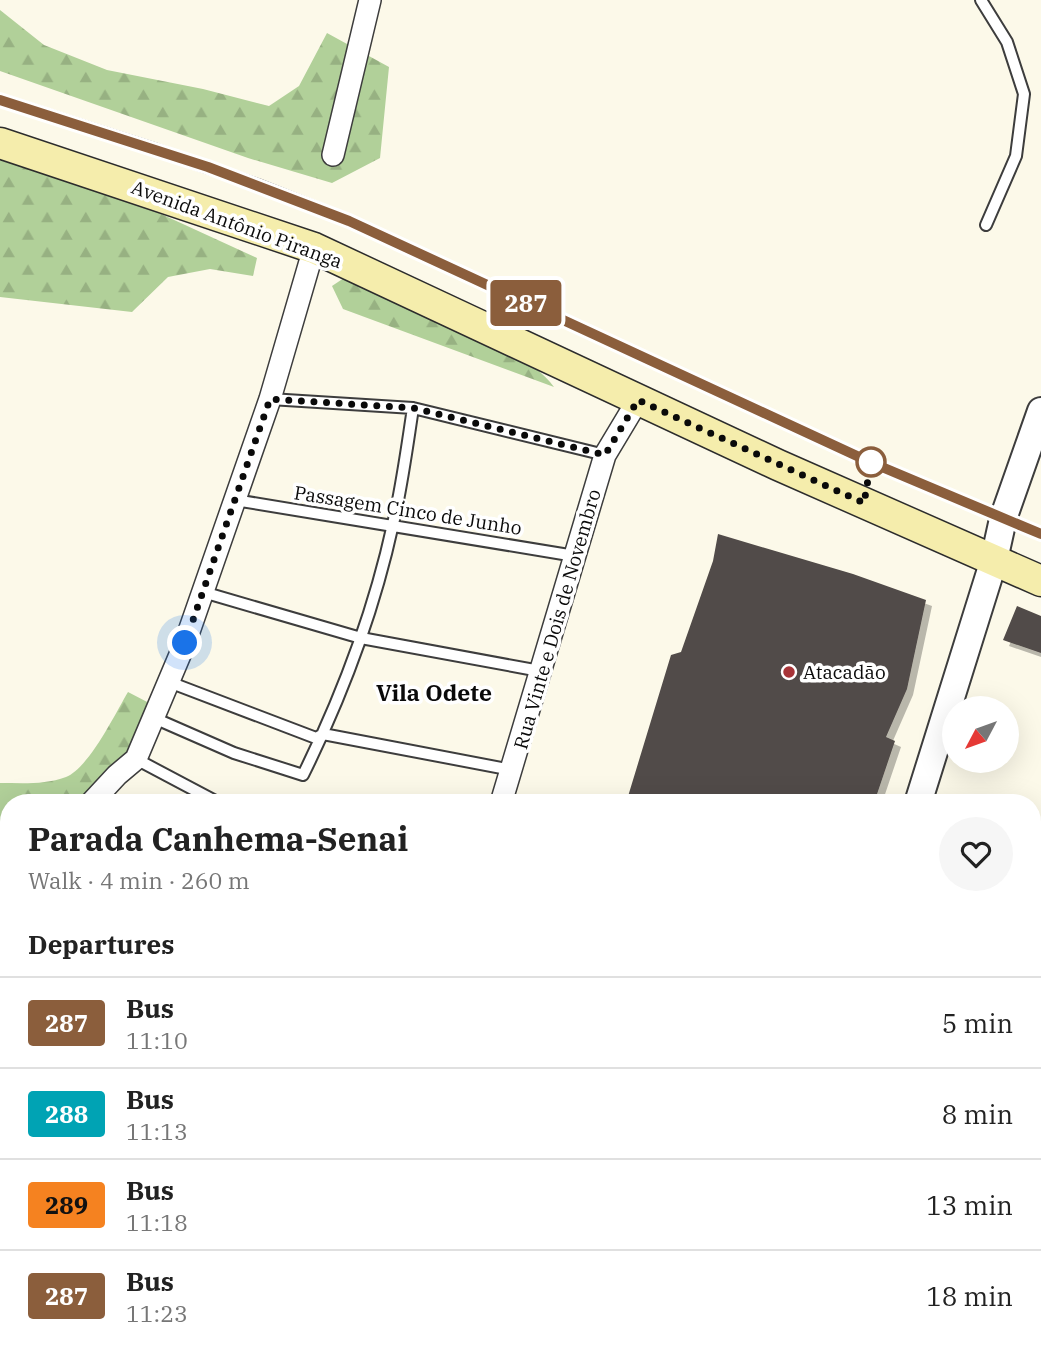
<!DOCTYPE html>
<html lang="en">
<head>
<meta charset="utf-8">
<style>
	body { margin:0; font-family:"IBM Plex Serif",serif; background:#f6f6f6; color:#222; height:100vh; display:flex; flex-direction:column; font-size:26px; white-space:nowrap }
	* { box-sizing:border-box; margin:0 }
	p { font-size:23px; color:#767676 }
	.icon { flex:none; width:38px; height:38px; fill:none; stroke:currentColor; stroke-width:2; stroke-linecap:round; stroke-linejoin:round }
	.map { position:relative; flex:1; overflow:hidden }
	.sheet { position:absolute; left:0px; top:794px; width:1041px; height:562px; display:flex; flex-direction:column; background:#fff; border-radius:28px 28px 0 0; box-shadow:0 7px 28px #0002 }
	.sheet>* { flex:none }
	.badge { padding:0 14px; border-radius:5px; font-size:24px; line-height:46px }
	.needle { width:46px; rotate:229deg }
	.buttons { position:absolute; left:942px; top:696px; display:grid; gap:14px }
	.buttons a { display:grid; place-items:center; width:77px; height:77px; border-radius:50%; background:#fff; box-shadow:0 7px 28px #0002; font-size:35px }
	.you { position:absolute; width:35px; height:35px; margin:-18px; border:5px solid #fff; border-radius:50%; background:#1a73e8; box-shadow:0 0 0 10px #1a73e833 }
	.map>.badge { position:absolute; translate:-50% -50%; box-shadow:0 0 0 4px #fff }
	h2 { padding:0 28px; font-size:26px; line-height:63px }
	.round { display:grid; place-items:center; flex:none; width:74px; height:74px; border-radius:37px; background:#f6f6f6 }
	.headline { display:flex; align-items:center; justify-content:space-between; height:119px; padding:0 28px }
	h1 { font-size:33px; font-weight:700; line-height:52px }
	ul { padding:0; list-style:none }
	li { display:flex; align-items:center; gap:21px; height:91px; padding:0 28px; border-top:2px solid #e0e0e0 }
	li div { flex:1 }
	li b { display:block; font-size:26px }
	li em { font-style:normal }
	li .badge { min-width:77px; font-weight:700; text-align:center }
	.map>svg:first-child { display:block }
	.forest { fill:url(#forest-firs) }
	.building { fill:#514b48; filter:url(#shadow) }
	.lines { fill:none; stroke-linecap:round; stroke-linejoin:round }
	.service-casing { stroke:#3d3d3d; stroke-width:14 }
	.minor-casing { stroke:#3d3d3d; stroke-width:24 }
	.tertiary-casing { stroke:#3d3d3d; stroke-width:30 }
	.secondary-casing { stroke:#2c2c2c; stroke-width:33 }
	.path { stroke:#2c2c2c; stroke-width:4.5; stroke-dasharray:7 3.5; stroke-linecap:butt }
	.service { stroke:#fff; stroke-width:10 }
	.minor { stroke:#fff; stroke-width:21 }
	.tertiary { stroke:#fff; stroke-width:26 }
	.secondary { stroke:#f5edac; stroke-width:30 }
	.line-casing { stroke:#fff; stroke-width:16 }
	.line { stroke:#8b5e3c; stroke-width:10 }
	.walk { stroke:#0a0a0a; stroke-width:7; stroke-dasharray:0 12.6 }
	.stop-dot { fill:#fff; stroke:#8b5e3c; stroke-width:3.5 }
	.poi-dot { fill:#a73438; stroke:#fff; stroke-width:2.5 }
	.labels { text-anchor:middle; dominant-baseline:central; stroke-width:7; stroke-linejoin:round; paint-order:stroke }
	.street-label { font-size:19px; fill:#0a0a0a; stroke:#fff }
	.poi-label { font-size:19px; fill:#0a0a0a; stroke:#fff; text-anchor:start }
	.quarter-label { font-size:23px; font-weight:bold; fill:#0a0a0a; stroke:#fff }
</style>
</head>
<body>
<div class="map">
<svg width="1041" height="1355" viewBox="0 0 1041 1355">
	<defs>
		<pattern id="forest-firs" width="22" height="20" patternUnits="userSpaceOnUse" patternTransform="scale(1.75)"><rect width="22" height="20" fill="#b1d099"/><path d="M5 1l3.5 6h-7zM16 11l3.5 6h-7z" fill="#97b182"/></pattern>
		<filter id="shadow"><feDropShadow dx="6" dy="6" stdDeviation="0" flood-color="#0004"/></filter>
	</defs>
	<rect width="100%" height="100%" fill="#fcf9e9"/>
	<path class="forest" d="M0,10L44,45L107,70L203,89L269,106L299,86L327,33L389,67L380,158L332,183L248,158L0,71Z
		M0,160L135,202L257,258L253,276L210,269L168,277L132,312L0,297Z
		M344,278C399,301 520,341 554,387L343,309L332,286Z
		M128,692L153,705L136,741L101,784L75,803H9V845L0,848V783C22,783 45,785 66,777C89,768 115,714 128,692Z"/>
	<path class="building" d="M718,534L853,574L926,600L907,689L886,737L895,741L874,803H626L671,655L681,652L713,561Z
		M1017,606L1041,616V653L1003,640Z"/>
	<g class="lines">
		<g class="service-casing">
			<path id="service" d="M981,0L1007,42L1024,94L1016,156L986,225
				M0,100L157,150L258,185L349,221L870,462L1041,534
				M270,399L413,408L605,455
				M235,500L575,556
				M203,592L361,638L540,671
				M169,682L316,738L323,734L512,770
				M154,718L234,753L303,775C342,696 374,611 393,524C402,486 407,447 413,408
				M136,759L219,803
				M493,1355L496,1348"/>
		</g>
		<g class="minor-casing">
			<path id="minor" d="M333,155L370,0
				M91,803L117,775L136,759L185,643L270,399L314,248
				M501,803L605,455L638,400
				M0,863L9,859
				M0,1132L9,1122
				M1032,1298L1041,1306
				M105,1355L112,1348
				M364,1355L366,1348
				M952,1355L954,1348"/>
		</g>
		<g class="tertiary-casing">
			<path id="tertiary" d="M918,803L994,560L1003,519L1041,411
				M707,1355L710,1348"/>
		</g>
		<g class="secondary-casing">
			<path id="secondary" d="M0,143L314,248L778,465L1041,581"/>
		</g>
		<path class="path" d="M0,908L9,922
			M0,961L9,953"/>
		<use href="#service" class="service"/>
		<use href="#minor" class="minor"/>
		<use href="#tertiary" class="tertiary"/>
		<use href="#secondary" class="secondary"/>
	</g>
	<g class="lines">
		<g class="line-casing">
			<path id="line" d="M0,100L208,167L349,221L870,462L1041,534"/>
		</g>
		<use href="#line" class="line"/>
		<path class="walk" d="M185,643L270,399L413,408L605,455L638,400L864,503L871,462"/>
	</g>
	<circle class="stop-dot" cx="871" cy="462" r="14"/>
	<circle class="poi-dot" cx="789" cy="672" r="7"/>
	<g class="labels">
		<g class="street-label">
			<text transform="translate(237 224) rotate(20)">Avenida Antônio Piranga</text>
			<text transform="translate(408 510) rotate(9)">Passagem Cinco de Junho</text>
			<text transform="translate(557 619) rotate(-74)">Rua Vinte e Dois de Novembro</text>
		</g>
		<g class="poi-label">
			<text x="803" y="672">Atacadão</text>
		</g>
		<g class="quarter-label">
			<text x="434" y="692">Vila Odete</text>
		</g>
	</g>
</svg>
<div class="buttons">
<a><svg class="needle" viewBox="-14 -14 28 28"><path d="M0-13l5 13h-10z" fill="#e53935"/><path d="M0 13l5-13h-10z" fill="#767676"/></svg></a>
</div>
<div class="you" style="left:185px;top:643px"></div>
<b class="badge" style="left:526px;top:303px;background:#8b5e3c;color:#fff">287</b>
<section class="sheet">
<div class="headline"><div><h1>Parada Canhema-Senai</h1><p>Walk · 4 min · 260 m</p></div><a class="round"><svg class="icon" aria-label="heart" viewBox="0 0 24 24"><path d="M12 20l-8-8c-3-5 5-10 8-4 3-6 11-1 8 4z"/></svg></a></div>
<h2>Departures</h2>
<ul>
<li><span class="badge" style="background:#8b5e3c;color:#fff">287</span><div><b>Bus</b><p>11:10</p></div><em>5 min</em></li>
<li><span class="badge" style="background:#00a3b4;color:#fff">288</span><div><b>Bus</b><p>11:13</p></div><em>8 min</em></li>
<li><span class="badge" style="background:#f58220;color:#111">289</span><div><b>Bus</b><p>11:18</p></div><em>13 min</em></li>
<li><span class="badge" style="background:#8b5e3c;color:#fff">287</span><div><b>Bus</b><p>11:23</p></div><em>18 min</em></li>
</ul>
</section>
</div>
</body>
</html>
